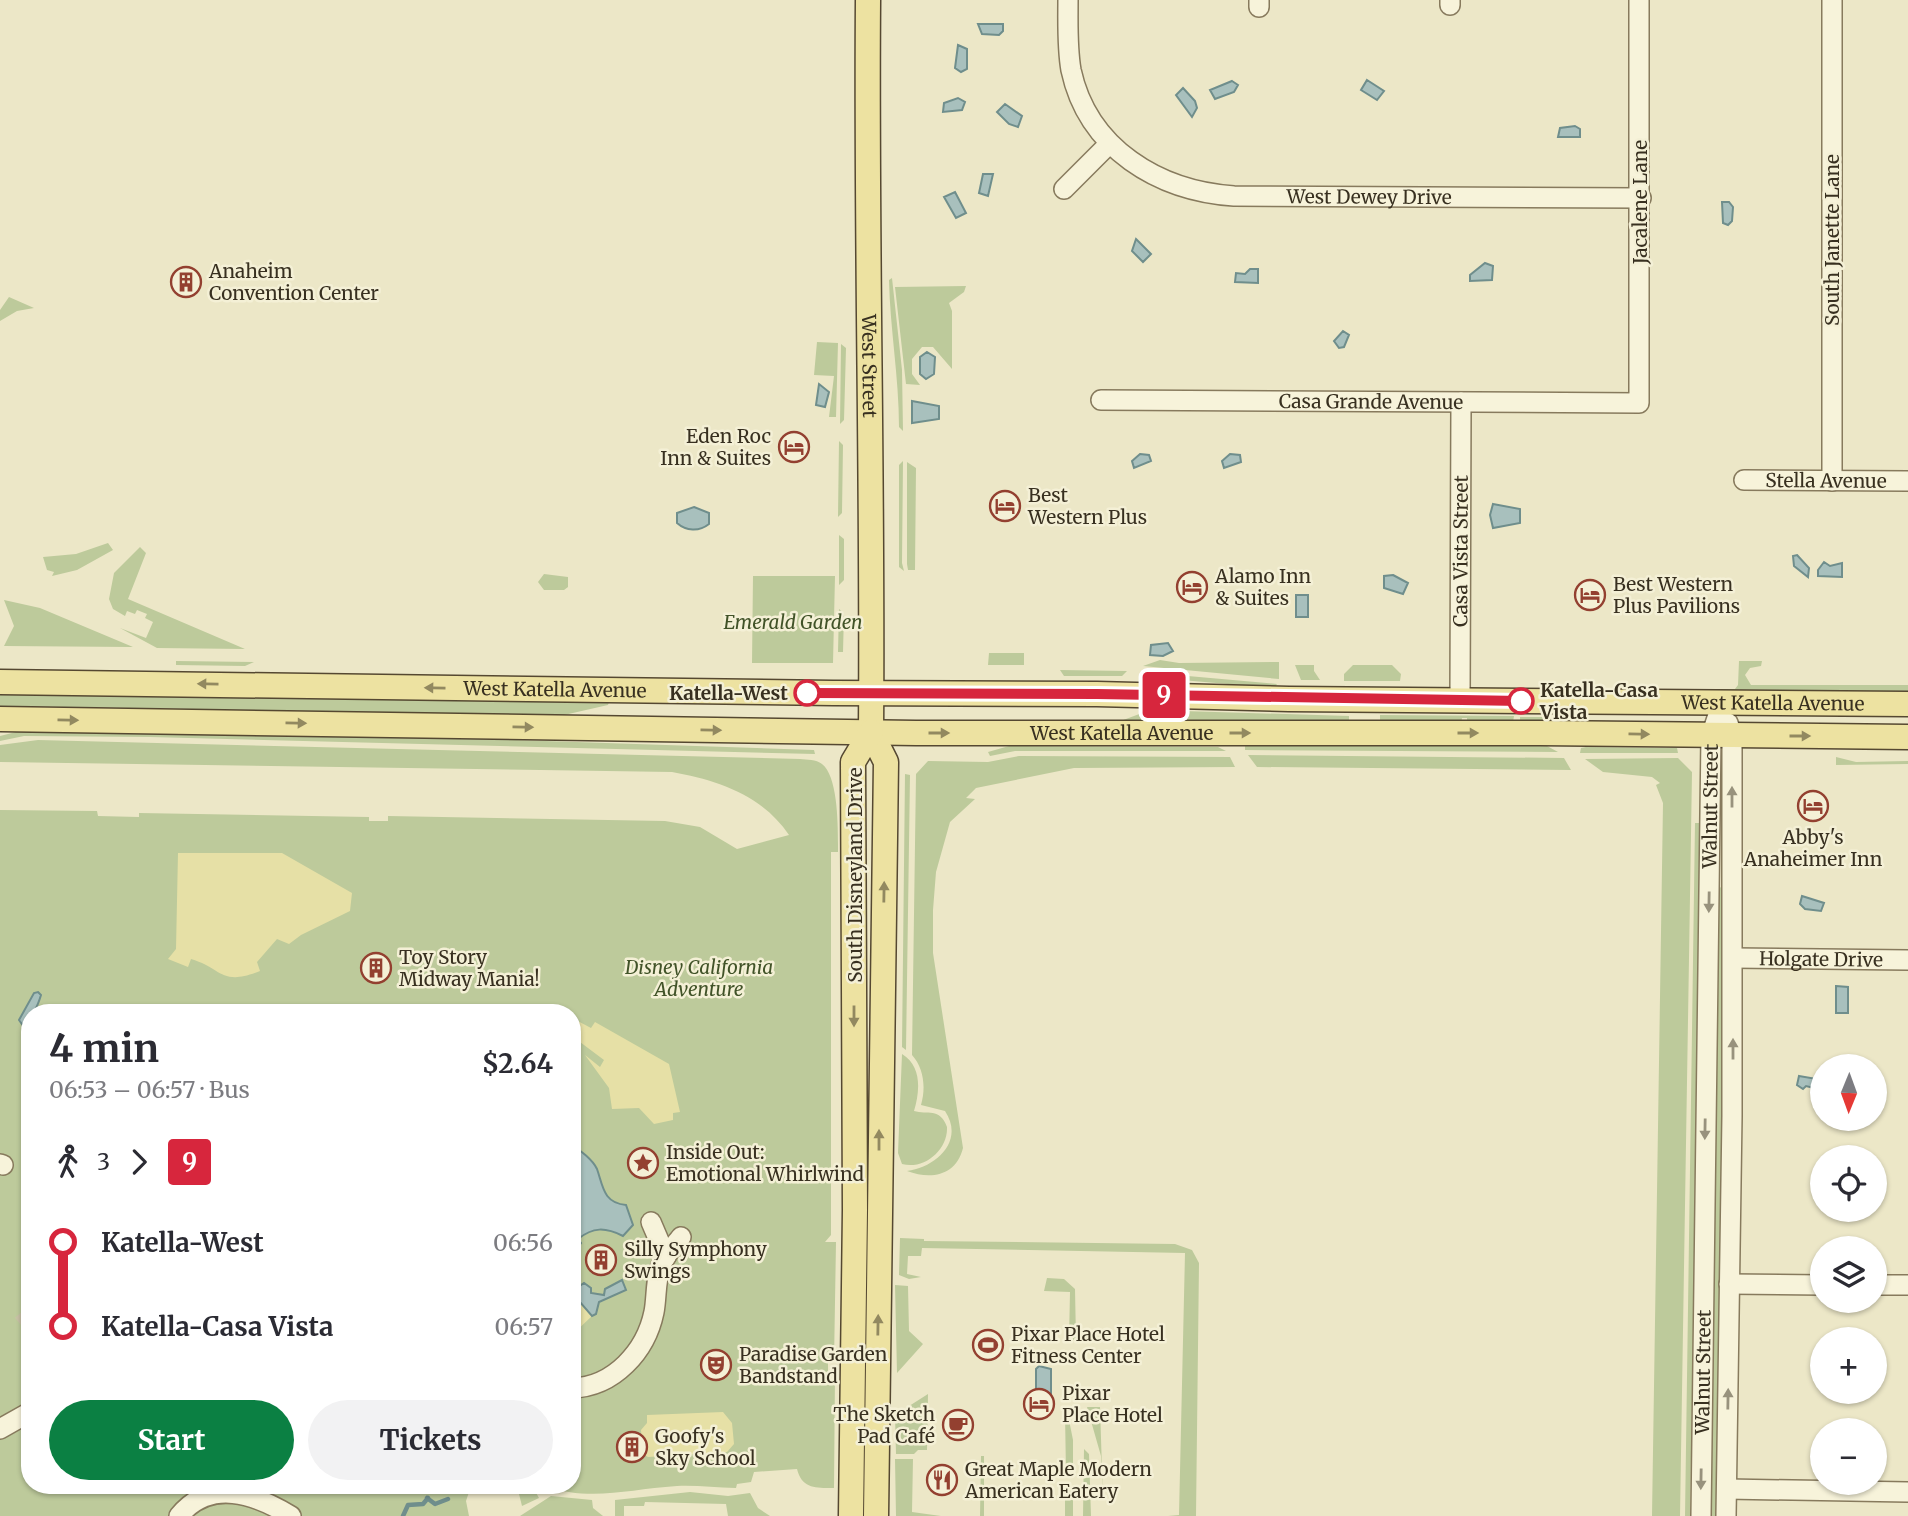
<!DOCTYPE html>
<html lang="en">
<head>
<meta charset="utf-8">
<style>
	body { margin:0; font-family:Merriweather,serif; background:#f2f2f3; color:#2b2b33; height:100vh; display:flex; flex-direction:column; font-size:26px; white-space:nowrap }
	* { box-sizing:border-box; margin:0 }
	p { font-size:23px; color:#7c7c81 }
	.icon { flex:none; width:38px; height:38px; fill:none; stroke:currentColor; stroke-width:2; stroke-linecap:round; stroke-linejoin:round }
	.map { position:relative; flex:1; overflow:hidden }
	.drawer { position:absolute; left:21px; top:1004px; width:560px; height:490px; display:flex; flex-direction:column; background:#fff; border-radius:28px; box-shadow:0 2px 5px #0004 }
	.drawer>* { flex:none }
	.badge { padding:0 14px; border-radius:5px; font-size:24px; line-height:46px }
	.needle { width:46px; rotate:181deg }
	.buttons { position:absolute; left:1810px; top:1054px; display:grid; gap:14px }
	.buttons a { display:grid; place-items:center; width:77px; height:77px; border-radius:50%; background:#fff; box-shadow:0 2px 5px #0004; font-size:35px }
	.map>.badge { position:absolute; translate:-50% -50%; box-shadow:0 0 0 4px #fff }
	.legs { display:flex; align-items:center; gap:10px; height:77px; padding:0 28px; font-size:23px }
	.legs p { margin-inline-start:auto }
	.head { display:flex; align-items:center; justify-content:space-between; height:119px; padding:0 28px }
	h1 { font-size:38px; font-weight:700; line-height:52px }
	.cta { display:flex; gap:14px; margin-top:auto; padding:14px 28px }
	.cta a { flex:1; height:80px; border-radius:42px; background:#0b8043; color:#fff; font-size:28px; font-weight:700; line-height:80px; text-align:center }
	.cta a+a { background:#f2f2f3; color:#2b2b33 }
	ul { padding:0 28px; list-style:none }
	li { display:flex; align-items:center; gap:24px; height:84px; font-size:26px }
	li i { display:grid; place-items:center; width:10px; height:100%; margin:0 9px; background:currentColor }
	li i::after { content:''; width:18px; height:18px; margin:-9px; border:5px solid; border-radius:50%; background:#fff }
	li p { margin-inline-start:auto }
	li:first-child i { background:linear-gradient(#0000 50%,currentColor 0) }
	li:last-child i { background:linear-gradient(currentColor 50%,#0000 0) }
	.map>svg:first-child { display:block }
	.green { fill:#bdca9b }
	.sand { fill:#e6e0a6 }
	.water { fill:#a8c0bd; stroke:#6f8e8c; stroke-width:2 }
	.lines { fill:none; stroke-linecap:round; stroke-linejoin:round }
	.stream { stroke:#6f8e8c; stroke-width:4.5 }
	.minor-tunnel { stroke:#c8c2a6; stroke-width:19; stroke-dasharray:19 10; stroke-linecap:butt }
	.minor-casing { stroke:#877a5d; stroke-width:22 }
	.major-casing { stroke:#554831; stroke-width:27 }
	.minor { stroke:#f7f3da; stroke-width:19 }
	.major { stroke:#ede2a1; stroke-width:24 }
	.oneway { fill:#928960 }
	.oneway2 { fill:#98927d }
	.line-1-casing { stroke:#fff; stroke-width:16 }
	.line-1 { stroke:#d7263d; stroke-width:10 }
	.stop-1-dot { fill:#fff; stroke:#d7263d; stroke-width:3.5 }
	.labels { text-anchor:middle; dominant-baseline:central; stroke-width:5; stroke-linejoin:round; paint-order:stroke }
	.street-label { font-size:19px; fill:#383020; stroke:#f4f0d6 }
	.poi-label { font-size:19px; fill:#383020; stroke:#f4f0d6; text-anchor:start }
	.park-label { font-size:19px; font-style:italic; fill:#415328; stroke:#f4f0d6 }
	.stop-label { font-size:19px; font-weight:bold; fill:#383020; stroke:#f4f0d6; text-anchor:start }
</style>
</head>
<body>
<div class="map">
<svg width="1908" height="1516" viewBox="0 0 1908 1516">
	<rect width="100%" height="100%" fill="#ece7c7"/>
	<path class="green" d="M892,278L902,370L903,431L899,427C899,377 890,329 889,280Z
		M966,286L964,292L949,303L952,311V369L933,347H922L912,359V374L920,385L906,384L895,287Z
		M9,297L34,308L17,311L0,321V310Z
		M817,342L838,343L836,417H829L834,376L814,375Z
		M841,344L846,348L844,420L840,424Z
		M839,441L843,445L842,513L838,517Z
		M903,461L902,563L904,571L899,567V465Z
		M907,462L916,468L915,570H908L907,564Z
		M839,535L844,539V580L839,585Z
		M108,543L113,550L77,570L52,576L54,572L47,570L43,557L76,554Z
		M140,547L146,553L128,599L245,649L157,648L120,628L146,638L153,622L145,618L147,614L137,610L135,614L127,611L125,616L113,609L109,599L114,573Z
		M544,574L568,577V587L564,590H544L538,582Z
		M753,576H835L833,663H752Z
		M4,600L40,608L133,647L4,646L14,626Z
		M839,609L844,613L843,652H838Z
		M989,653H1024V665H988Z
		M1160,660L1179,663L1279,662V679L1143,666Z
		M176,661L254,662L245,666L176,665Z
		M1739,661H1762L1761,666L1750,668L1745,675L1751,685H1908V692L1721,693V689H1735L1738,685Z
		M1295,665H1314V671L1320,680H1301Z
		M1353,665H1392L1401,674L1400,681H1344V674Z
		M1060,670L1127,671L1122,676H1064Z
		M1143,672L1277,684L1274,688L1146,677Z
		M0,693L609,702L608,705L564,715L0,706Z
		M1150,710L1349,716V724L1118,722Z
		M1380,715L1514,716L1513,722H1520V717H1544L1543,720L1524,724H1467V718H1462L1461,724L1380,723Z
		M24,730L453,738L814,750L815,754L150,737L24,736L0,741V736Z
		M38,740L800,759C807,760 816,759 822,764C839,777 838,831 838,852H831V1235L825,1242H836L834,1362H828V1373H835L834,1488C816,1488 802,1489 797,1469L754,1472L751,1482L737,1484L736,1488C715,1488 697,1485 677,1486C627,1489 594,1502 542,1486H572V1013H30V1486H471L466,1501L469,1516H0V810L97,811L98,816L139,817V813L369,817V821H388V816L665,821L700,827L737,849L789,835C762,795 717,780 672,772L0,762V745Z
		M1245,745L1547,746L1558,752L1245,750Z
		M1009,746L1218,747L1226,751H1015L990,756L988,752Z
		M1586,747L1677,748L1678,753H1580L1581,748Z
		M1248,755L1564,758L1571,770L1257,767Z
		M1019,756L1230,757L1235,767L1074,768L976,788L966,798L975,799L950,822L936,872L933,910V953L963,1148C956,1176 931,1180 907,1171C936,1167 965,1141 945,1111L921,1105C926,1088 924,1068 912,1055L916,774L928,761L988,762Z
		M1836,757L1856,762L1908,761V764L1836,765Z
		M1678,758L1692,772L1680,1516H1652L1663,803L1656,785L1660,783L1652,777L1603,772L1585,759Z
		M905,774L910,775L906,1050L902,1047Z
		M1695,823H1702L1690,1516H1685Z
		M1722,887L1725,949L1718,1516H1710L1718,888Z
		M902,1054C922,1066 920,1091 914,1111C927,1115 940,1107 947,1127C948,1150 924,1170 902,1164L898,1153Z
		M900,1238L924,1239V1241L1175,1244L1192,1250L1199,1263L1196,1516H1168L1179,1515L1185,1253L922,1248L921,1256H908L907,1274L921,1277L909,1279L899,1275Z
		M1047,1278L1064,1279L1075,1289L1076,1340H1069L1070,1292L1044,1291Z
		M895,1285L908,1286L909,1331L923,1344L897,1373Z
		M928,1394L927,1450H918L914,1454H896L895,1415Z
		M1087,1407H1100L1103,1501L1101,1456Z
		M1065,1414L1068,1415L1073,1440V1474L1066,1473Z
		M1084,1449L1089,1454L1091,1516H1083Z
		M981,1456H984V1516H980Z
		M895,1459H913L912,1512L941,1516H896Z
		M517,1486L534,1489L539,1498L522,1506Z
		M1065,1490L1073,1491V1516H1065Z
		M690,1492L728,1496L750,1493L758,1508L770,1516H728L726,1504L645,1502L644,1506H624V1516H615V1500Z
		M551,1496L592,1500L593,1508L603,1516H520Z"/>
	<path class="sand" d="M178,853H282L352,893L350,911L301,935L289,944L277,939L257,962L260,971C221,987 222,968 191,959L188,967L168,959L176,949Z
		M572,1018L591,1028L595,1022L669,1064L680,1112L673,1113V1120L654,1124L639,1108L612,1109L609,1088L585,1055L600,1067L604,1060L572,1036Z
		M572,1299L580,1302L592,1316L572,1335Z
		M723,1412L732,1423L734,1444L727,1452L648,1457L643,1454L641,1430L647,1423V1415Z"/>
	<path class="water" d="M978,24H1003V31L999,35L982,34Z
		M958,45L967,49V69L961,72L955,68Z
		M1367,80L1384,91L1377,100L1361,90Z
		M1232,81L1238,85L1234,92L1215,99L1210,90Z
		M1183,88L1195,101L1197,108L1192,117L1176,95Z
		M958,98L965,102L962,110L943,112L944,103Z
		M1005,104L1022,116L1018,127L1009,124L997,112Z
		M1575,126L1580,129V137H1558L1560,128Z
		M983,174H993L988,196L979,193Z
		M955,192L966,213L956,218L944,197Z
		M1722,202H1729L1733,207L1732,221L1728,225L1723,223Z
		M1136,239L1151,254L1143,262L1132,251Z
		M1485,263L1493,266L1492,280L1470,281V275Z
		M1250,269H1258V283L1235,282L1236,273L1245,274Z
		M1343,331L1349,335L1344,347L1339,348L1334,341Z
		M927,352L935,357L934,374L926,379L920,374V357Z
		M819,384L829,392L825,407L816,405Z
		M912,401L939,406V419L912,423Z
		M1140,454L1149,455L1151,461L1134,468L1132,461Z
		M1230,454L1240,455L1241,462L1224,468L1222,461Z
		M1493,504L1520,509V523L1493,528L1490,515Z
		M694,507L709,513V524C699,532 686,531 677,523V513Z
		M1797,555L1809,568L1808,577L1794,566L1793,556Z
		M1824,562L1830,566L1842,563V577L1818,576V570Z
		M1393,575L1408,583L1403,594L1384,588V576Z
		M1296,595H1308V617H1296Z
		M1168,643L1173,651L1163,656L1150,655L1151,645Z
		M1802,896L1824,903L1821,911L1805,909L1800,904Z
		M1836,986L1848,987V1013H1836Z
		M38,992L41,995C37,1009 32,1015 27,1027H24L19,1020L34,993Z
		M1799,1076L1817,1079L1818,1089L1806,1086L1803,1089L1797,1085Z
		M572,1145C580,1150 593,1160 597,1169C603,1186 603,1203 626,1205L633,1225L623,1236C605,1227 593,1227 578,1239L581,1243L575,1252L572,1251Z
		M572,1278L578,1287L584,1283L591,1288V1293L604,1295L605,1289L622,1280L626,1290L599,1302L596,1314L592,1316L580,1302L572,1299Z
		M1039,1366L1051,1369V1400L1048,1402L1036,1400V1369Z"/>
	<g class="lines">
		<path class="stream" d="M427,1498L435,1504L448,1499
			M403,1516L408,1505L423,1504L428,1498"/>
		<path class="minor-tunnel" d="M21,1325L27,1320"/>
		<g class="minor-casing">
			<g id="minor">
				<path id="s1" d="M1068,0C1068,23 1067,47 1071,70C1088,149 1159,191 1234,196L1641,198"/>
				<path d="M1832,0V481"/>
				<path d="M1450,5V0"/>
				<path d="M1259,7V0"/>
				<path d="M1064,189L1109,144"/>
				<path id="s2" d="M1101,400L1639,403V0"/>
				<path id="s3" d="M1744,480L1908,481"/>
				<path id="s4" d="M1460,701L1461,402"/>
				<path id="s5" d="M1733,958L1908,960"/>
				<path d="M0,1164L3,1165"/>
				<path d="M651,1222L666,1257"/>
				<path d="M1729,1284L1822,1285"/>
				<path d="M1874,1285H1908"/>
				<path d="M572,1388C614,1387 646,1351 654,1312C657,1297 655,1278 662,1263C666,1254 675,1245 681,1237"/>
				<path d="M0,1429L30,1412"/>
				<path d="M1727,1489L1908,1492"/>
				<path d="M179,1516C210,1478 255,1494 291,1516"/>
				<path id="s6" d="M1701,1516L1711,736L1722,703"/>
				<path d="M1726,1516L1732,1116V735L1728,723"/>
			</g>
		</g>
		<g class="major-casing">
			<g id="major">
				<path id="s7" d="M868,0C866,244 873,488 871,732L886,762L876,1516"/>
				<path id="s8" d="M0,682L833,693L1097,694L1289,699L1908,704"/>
				<path id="s9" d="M0,719L916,733H1540L1908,737"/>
				<path d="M851,1516L855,1210L853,762L871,732"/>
			</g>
		</g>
		<use href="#minor" class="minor"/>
		<use href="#major" class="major"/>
	</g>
	<defs><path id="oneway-solid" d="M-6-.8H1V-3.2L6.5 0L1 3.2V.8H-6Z" transform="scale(1.75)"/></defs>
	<g class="oneway">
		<use href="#oneway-solid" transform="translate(208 684) rotate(-179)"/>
		<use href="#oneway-solid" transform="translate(435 688) rotate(-179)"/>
		<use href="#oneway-solid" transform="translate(68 720) rotate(1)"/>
		<use href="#oneway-solid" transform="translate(296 723) rotate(1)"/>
		<use href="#oneway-solid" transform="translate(523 727) rotate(1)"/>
		<use href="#oneway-solid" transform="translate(711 730) rotate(1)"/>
		<use href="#oneway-solid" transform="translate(939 733)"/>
		<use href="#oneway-solid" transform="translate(1240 733)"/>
		<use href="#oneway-solid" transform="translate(1468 733)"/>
		<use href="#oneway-solid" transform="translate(1639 734) rotate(1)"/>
		<use href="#oneway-solid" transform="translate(1800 736)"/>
		<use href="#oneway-solid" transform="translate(884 892) rotate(-89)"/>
		<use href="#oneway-solid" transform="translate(854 1016) rotate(90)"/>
		<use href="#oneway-solid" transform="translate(879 1140) rotate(-90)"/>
		<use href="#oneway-solid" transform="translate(878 1325) rotate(-89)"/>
	</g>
	<g class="oneway2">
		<use href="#oneway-solid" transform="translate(1732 797) rotate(-90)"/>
		<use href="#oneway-solid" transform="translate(1709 902) rotate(91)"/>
		<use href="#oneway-solid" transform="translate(1733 1049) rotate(-90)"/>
		<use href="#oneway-solid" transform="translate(1705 1129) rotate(91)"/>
		<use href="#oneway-solid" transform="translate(1728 1399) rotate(-89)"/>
		<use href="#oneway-solid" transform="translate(1701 1479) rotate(91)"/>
	</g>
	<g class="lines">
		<g class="line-1-casing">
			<path id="line-1" d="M807,693L1097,694L1521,701"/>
		</g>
		<use href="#line-1" class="line-1"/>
	</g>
	<defs>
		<g id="building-ring" transform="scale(1.575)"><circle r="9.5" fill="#f4f0d6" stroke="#934030" stroke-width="1.5"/><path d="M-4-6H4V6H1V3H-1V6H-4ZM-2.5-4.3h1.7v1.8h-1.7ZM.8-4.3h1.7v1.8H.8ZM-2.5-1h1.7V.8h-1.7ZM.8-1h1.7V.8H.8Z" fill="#934030"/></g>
		<g id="hotel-ring" transform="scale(1.575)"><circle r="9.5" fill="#f4f0d6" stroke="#934030" stroke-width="1.5"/><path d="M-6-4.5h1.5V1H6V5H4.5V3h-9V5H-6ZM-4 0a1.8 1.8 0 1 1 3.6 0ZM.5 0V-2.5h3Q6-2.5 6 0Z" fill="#934030"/></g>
		<g id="sight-ring" transform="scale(1.575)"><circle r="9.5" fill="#f4f0d6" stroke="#934030" stroke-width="1.5"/><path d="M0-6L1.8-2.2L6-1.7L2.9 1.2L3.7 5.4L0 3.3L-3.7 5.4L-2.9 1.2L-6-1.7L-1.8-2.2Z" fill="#934030"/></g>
		<g id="stadium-ring" transform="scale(1.575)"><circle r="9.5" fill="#f4f0d6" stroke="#934030" stroke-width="1.5"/><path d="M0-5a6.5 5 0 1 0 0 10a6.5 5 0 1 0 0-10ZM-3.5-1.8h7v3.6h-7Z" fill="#934030"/></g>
		<g id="theatre-ring" transform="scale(1.575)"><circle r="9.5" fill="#f4f0d6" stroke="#934030" stroke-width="1.5"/><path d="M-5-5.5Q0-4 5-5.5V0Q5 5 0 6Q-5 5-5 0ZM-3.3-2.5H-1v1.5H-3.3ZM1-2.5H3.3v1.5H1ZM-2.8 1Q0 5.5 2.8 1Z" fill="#934030"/></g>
		<g id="cafe-ring" transform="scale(1.575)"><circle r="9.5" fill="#f4f0d6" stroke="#934030" stroke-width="1.5"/><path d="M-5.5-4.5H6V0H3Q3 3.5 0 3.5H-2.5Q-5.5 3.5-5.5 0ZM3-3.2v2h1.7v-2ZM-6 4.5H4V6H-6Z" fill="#934030"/></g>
		<g id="restaurant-ring" transform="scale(1.575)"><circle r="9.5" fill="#f4f0d6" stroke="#934030" stroke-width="1.5"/><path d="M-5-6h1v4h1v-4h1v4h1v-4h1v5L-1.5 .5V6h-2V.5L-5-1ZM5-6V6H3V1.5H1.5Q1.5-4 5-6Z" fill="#934030"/></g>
	</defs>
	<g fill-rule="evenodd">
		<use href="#building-ring" x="186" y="282"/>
		<use href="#hotel-ring" x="794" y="447"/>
		<use href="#hotel-ring" x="1005" y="506"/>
		<use href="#hotel-ring" x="1192" y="587"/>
		<use href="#hotel-ring" x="1590" y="595"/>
		<use href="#hotel-ring" x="1813" y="806"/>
		<use href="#building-ring" x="376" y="968"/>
		<use href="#sight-ring" x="643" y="1163"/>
		<use href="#building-ring" x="601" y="1260"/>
		<use href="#stadium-ring" x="988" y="1345"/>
		<use href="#theatre-ring" x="716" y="1365"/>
		<use href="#hotel-ring" x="1039" y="1404"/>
		<use href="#cafe-ring" x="958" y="1425"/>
		<use href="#building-ring" x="632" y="1447"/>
		<use href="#restaurant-ring" x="942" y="1480"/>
	</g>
	<g class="stop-1-dot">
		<circle cx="807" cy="693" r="12"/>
		<circle cx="1521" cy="701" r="12"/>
	</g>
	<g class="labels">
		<g class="street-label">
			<text stroke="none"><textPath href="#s1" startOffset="427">West Dewey Drive</textPath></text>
			<text transform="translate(1640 202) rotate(-90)">Jacalene Lane</text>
			<text transform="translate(1832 240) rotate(-90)">South Janette Lane</text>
			<text stroke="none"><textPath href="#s7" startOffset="366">West Street</textPath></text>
			<text stroke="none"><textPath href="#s2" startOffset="270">Casa Grande Avenue</textPath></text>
			<text stroke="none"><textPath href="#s3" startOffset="82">Stella Avenue</textPath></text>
			<text stroke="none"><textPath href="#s4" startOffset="150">Casa Vista Street</textPath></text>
			<text stroke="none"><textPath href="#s8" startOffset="555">West Katella Avenue</textPath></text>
			<text stroke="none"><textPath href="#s8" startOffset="1773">West Katella Avenue</textPath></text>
			<text stroke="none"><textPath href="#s9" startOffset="1122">West Katella Avenue</textPath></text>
			<text stroke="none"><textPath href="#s6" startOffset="710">Walnut Street</textPath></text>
			<text transform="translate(855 875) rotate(-90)">South Disneyland Drive</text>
			<text stroke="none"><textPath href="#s5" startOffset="88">Holgate Drive</textPath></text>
			<text stroke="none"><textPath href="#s6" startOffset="144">Walnut Street</textPath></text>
		</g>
		<g class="poi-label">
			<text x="209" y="271">Anaheim<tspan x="209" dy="22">Convention Center</tspan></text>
			<text x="771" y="436" text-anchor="end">Eden Roc<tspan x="771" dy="22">Inn &amp; Suites</tspan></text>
			<text x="1028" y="495">Best<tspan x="1028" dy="22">Western Plus</tspan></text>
			<text x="1215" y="576">Alamo Inn<tspan x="1215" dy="22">&amp; Suites</tspan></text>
			<text x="1613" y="584">Best Western<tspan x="1613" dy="22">Plus Pavilions</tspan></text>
			<text x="1813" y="837" text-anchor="middle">Abby's<tspan x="1813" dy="22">Anaheimer Inn</tspan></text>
			<text x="399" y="957">Toy Story<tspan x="399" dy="22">Midway Mania!</tspan></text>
			<text x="666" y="1152">Inside Out:<tspan x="666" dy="22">Emotional Whirlwind</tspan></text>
			<text x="624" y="1249">Silly Symphony<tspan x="624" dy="22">Swings</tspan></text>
			<text x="1011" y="1334">Pixar Place Hotel<tspan x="1011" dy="22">Fitness Center</tspan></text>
			<text x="739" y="1354">Paradise Garden<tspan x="739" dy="22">Bandstand</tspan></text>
			<text x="1062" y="1393">Pixar<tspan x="1062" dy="22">Place Hotel</tspan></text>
			<text x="935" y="1414" text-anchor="end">The Sketch<tspan x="935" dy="22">Pad Café</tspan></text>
			<text x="655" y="1436">Goofy's<tspan x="655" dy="22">Sky School</tspan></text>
			<text x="965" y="1469">Great Maple Modern<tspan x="965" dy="22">American Eatery</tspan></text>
		</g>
		<g class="park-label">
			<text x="793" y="622">Emerald Garden</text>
			<text x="699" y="967">Disney California<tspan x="699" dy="22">Adventure</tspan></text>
		</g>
		<g class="stop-label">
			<text x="1540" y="690">Katella-Casa<tspan x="1540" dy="22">Vista</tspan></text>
			<text x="788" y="693" text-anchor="end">Katella-West</text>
		</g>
	</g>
</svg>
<div class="buttons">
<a><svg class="needle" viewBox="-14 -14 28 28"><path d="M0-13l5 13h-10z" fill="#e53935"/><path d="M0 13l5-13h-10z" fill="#7c7c81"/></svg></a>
<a><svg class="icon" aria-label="locate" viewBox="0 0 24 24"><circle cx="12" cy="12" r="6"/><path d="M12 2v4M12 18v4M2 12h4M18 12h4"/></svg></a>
<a><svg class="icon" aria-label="layers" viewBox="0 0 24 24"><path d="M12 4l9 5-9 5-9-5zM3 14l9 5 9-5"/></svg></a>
<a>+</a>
<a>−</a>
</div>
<b class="badge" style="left:1164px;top:695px;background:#d7263d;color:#fff">9</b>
<section class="drawer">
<div class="head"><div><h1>4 min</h1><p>06:53 – 06:57 · Bus</p></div><b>$2.64</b></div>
<div class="legs"><svg class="icon" aria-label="walk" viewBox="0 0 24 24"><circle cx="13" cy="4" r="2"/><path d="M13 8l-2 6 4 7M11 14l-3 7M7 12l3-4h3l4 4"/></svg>3<svg class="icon" aria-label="forward" viewBox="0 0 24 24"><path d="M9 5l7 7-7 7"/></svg><b class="badge" style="background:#d7263d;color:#fff">9</b></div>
<ul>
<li><i style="color:#d7263d"></i><b>Katella-West</b><p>06:56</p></li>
<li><i style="color:#d7263d"></i><b>Katella-Casa Vista</b><p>06:57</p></li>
</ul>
<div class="cta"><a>Start</a><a>Tickets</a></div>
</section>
</div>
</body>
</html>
